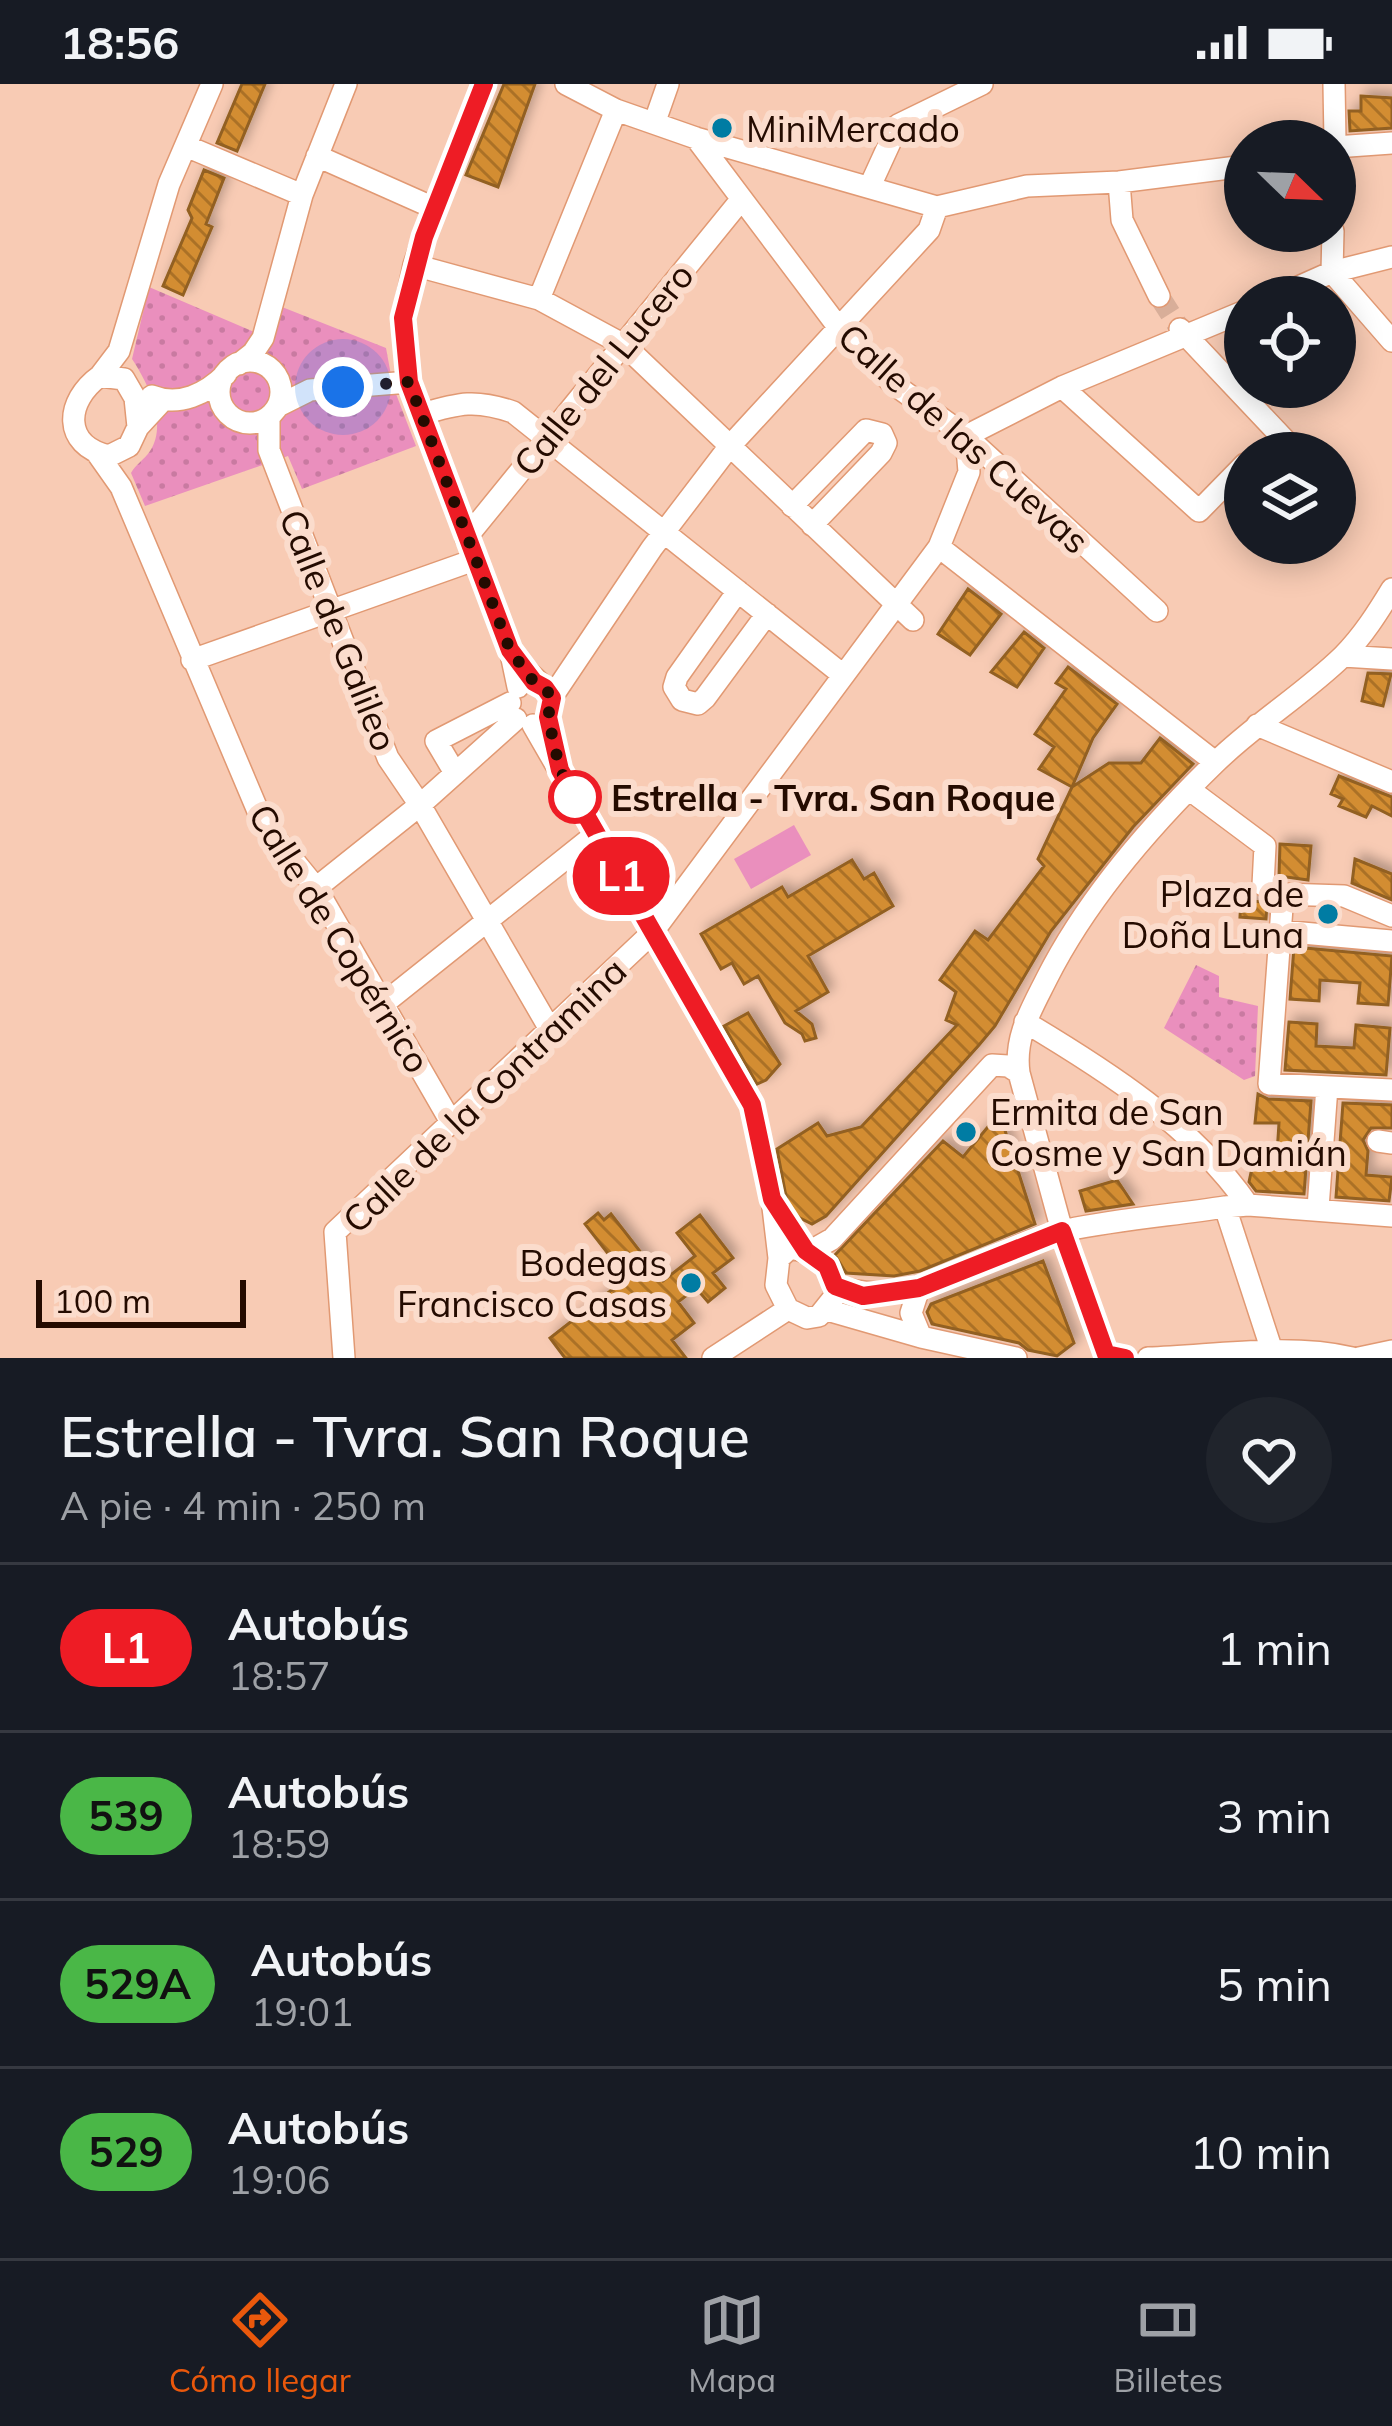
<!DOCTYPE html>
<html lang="es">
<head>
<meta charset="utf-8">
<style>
	body { margin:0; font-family:Mulish,sans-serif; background:#20242c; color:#f1f3f6; height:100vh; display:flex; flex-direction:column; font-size:45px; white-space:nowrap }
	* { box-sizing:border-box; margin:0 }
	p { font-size:39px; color:#9ea1a6 }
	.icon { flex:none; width:66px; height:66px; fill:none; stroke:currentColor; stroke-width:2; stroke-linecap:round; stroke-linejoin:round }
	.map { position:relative; height:1274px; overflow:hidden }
	.side { display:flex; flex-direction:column; background:#171b24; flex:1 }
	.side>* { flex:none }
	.badge { padding:0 24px; border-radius:39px; font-size:42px; line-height:78px }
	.needle { width:78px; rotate:113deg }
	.controls { position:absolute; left:1224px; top:36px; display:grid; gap:24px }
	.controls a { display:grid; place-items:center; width:132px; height:132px; border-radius:50%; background:#171b24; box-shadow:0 6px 30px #0003; font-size:60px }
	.scale { position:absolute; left:36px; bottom:30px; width:210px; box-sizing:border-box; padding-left:12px; border:6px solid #240b00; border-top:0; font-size:33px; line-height:42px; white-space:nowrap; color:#240b00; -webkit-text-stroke:9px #fbdccc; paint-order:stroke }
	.you { position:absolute; width:60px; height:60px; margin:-30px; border:9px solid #fff; border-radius:50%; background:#1a73e8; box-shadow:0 0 0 18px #1a73e833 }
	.map>.badge { position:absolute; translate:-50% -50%; box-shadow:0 0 0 6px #fff }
	.round { display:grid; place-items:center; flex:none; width:126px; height:126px; border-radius:63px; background:#20242c }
	.head { display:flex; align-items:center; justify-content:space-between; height:204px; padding:0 60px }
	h1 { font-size:57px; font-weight:600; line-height:90px }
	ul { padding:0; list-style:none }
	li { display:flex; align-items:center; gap:36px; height:168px; padding:0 60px; border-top:3px solid #363941 }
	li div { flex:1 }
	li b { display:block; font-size:45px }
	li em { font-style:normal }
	li .badge { min-width:132px; font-weight:700; text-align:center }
	.status { display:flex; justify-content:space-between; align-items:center; height:84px; padding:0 60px; background:#171b24; direction:ltr }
	.status svg { height:33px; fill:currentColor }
	.tab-bar { display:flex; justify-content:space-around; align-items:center; height:168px; border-top:3px solid #363941; background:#171b24; font-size:33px; color:#9ea1a6 }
	.tab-bar a { display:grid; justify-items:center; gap:6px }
	.tab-bar .current { color:#ea580c }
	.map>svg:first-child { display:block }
	.grass { fill:url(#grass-dots) }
	.garden { fill:#ea8fbd }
	.building { fill:url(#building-back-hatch); stroke:#926021; stroke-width:3; filter:url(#shadow) }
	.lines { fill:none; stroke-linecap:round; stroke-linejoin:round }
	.minor-tunnel { stroke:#d8ae99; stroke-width:21; stroke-dasharray:21 10; stroke-linecap:butt }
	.minor-casing { stroke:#e19973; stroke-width:24 }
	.minor { stroke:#fff; stroke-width:21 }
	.line-casing { stroke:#fff; stroke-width:27 }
	.line { stroke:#ee1c25; stroke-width:18 }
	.walk { stroke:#240b00; stroke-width:12; stroke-dasharray:0 21.6 }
	.poi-dot { fill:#007ca3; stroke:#fbdccc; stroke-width:4.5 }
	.stop-dot { fill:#fff; stroke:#ee1c25; stroke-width:6 }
	.labels { text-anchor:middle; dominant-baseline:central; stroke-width:12; stroke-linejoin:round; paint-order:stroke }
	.poi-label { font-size:36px; fill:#240b00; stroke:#fbdccc; text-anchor:start }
	.street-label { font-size:36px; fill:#240b00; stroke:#fbdccc }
	.stop-label { font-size:36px; font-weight:bold; fill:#240b00; stroke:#fbdccc; text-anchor:start }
</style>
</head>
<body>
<div class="status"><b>18:56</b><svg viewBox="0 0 49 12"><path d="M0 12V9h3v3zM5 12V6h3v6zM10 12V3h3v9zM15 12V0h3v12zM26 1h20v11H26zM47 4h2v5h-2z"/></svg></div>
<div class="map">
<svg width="1392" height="1274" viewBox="0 0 1392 1274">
	<defs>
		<pattern id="grass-dots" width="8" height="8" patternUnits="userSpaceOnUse" patternTransform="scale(3)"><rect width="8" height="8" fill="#ea8fbd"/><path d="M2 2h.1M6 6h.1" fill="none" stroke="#c97aa1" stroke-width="1.8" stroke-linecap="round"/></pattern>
		<pattern id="building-back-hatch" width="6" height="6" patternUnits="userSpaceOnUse" patternTransform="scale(3)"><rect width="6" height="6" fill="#d38d32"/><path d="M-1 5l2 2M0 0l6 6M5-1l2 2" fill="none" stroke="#ab7128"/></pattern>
		<filter id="shadow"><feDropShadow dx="5.5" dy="-5.5" stdDeviation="6" flood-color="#0004"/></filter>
	</defs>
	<rect width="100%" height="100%" fill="#f8cbb4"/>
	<path class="grass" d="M149,203L273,256L282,223L386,264L393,302L416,362L302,405L288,372L145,422L131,389C136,380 144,376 150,367C168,340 148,299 132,275Z
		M1196,881L1219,892V913L1258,922L1255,992L1244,996L1164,944Z"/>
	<path class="garden" d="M794,741L811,771L751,805L734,775Z"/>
	<path class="building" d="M242,0H265L237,67L217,59Z
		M504,0H535L498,103L466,91Z
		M1361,12L1392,14V44L1350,47L1349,27H1361Z
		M204,86L224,94L206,140L212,143L183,211L163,202L192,134L188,126Z
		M968,505L1001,530L970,571L938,550Z
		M1024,548L1044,564L1017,603L991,588Z
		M1068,583L1117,620L1093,654L1072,703L1039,685L1054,663L1035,650L1066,605L1056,599Z
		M1368,589L1391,590L1383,622L1362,617Z
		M1160,654L1193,680L1133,743L1051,847L995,942L979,961L826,1132L812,1140L800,1134L788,1123L777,1065L818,1039L827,1052L861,1043L957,941L946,936L956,908L940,896L975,847L988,856L1044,782L1038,775L1072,703L1109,679H1141Z
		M1339,692L1392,713V732L1372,722L1366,733L1339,722L1343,715L1331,710Z
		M1280,760L1311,762L1308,796L1279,792Z
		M1355,775L1392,790V816L1352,799Z
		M852,776L864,795L874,789L893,822L808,872L828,908L796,927L812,940L816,954L805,957L802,950L785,939L758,892L744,900L732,879L721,885L701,850L782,803L788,813Z
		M1241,815L1267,819L1266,835L1240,833Z
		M1294,863L1392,872L1388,921L1358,919L1360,899L1320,896L1319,917L1290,915Z
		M748,929L780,980L766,996L757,1000L724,942Z
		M1289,938L1317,940L1316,962L1354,964L1356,941L1390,944L1386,991L1285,986Z
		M1258,1010L1268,1015L1311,1017L1304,1110L1256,1107L1249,1098L1252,1084L1276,1085L1279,1039H1255Z
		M1343,1019L1392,1021V1044H1371L1363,1056L1368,1067L1366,1091L1392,1093L1389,1117L1336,1113Z
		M1002,1037L1035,1140L920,1187L894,1192L846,1189L835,1171L943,1057L963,1073L992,1038Z
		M1117,1096L1133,1120L1086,1127L1080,1107Z
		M598,1129L604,1136L611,1130L663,1197L695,1172L677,1149L700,1131L733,1174L713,1189L725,1204L708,1218L696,1204L678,1218L694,1239L672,1256L686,1274H565L550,1254L627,1194L585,1140Z
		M1043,1177L1074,1259L1057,1272L1028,1266L1019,1259L932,1240L927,1228L931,1220Z"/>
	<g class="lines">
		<path class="minor-tunnel" d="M1159,212L1180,245"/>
		<g class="minor-casing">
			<path id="minor" d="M485,0L434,124L414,181L403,234L409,298L510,565L518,603
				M566,0L616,26L696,54L937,123L1027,102L1119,98L1245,82
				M1334,0L1335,57
				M655,37L668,0
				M696,54L839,244L892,299L966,352L1157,527
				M186,62L302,111
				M1335,63L1392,59
				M317,72L434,124
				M1119,98L1122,136L1159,212
				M870,102L898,41L982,0
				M1333,147L1332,188L1392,257
				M414,181L539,215L624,261L913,536
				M1276,213L1332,188L1392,173
				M539,215L616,26
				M1180,245L1297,369
				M219 308a31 31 0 1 1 62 0a31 31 0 1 1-62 0Z
				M239,280L253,269L263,254L302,111L346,0
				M100,292L119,267L169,100L212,0
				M1062,303L1199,427L1245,380
				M152,312C179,323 206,310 226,290
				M278,322L310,306L409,298
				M422,330C459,319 476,315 513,328L843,591
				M269,333V366L388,674L420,721L551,947
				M138,343L135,314L124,295L100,292C65,317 62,361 109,372L129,362L138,343L163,316
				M966,352L1062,303L1245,227
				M97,369L121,403L263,739L316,804L451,1038
				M792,422L866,346L882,350L886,359L881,369L812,441
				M466,454L740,117
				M939,463L1215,678
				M738,507L677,593L674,603L682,616L698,620L705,614L767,530
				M1343,572L1392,575
				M192,576L474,476
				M517,576C528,590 545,601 552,613L549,633L557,671
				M552,613L652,464L729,363L929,146L937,123
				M533,641L752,1021L772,1115L779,1174L776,1201L788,1225L807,1234L819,1232L835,1212C834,1183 818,1169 790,1164L779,1174
				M1257,641L1392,698
				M455,689L436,657L510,619
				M1190,706L1265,762L1263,801L1283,810L1344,812L1392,832
				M316,804L420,721L516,635
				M1283,810L1269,1000L1392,1006
				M1280,847L1392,857
				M383,920L596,750
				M1025,938C1107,987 1192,1041 1248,1121
				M1378,1057L1392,1059
				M1225,1123L1273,1270
				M1318,1124L1327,1003
				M809,1168L832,1155L992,981L1008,982L1019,989
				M835,1202C919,1230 988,1163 1067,1146C1119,1135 1173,1131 1225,1123L1248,1121L1392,1132
				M919,1204L911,1229L921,1253
				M827,1226L921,1253L1016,1274
				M1106,1270L1062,1147L1019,989C1014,953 1031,926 1047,894C1088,813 1151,741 1216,678C1256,639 1304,610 1343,572C1363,552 1378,528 1392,505
				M344,1274L335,1148L652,849L939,463L969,388L966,352
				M713,1274L788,1225
				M1148,1274C1213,1272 1288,1259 1352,1274
				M1359,1274L1392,1267"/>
		</g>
		<use href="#minor" class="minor"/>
	</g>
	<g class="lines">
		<g class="line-casing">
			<path id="line" d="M484,0L424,153L403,234L409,298L510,566L534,598L545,604L552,614L548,633L560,686L752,1021L772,1115L806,1167L827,1182L835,1202L863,1212L919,1204L1062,1147L1106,1270L1125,1274"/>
		</g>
		<use href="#line" class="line"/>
		<path class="walk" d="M343,303L409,298L510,566L534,598L545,604L552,614L548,633L560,686L578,718L575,713"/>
	</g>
	<g class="poi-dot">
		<circle cx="722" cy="44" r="12"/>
		<circle cx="1328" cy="830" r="12"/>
		<circle cx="966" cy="1048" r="12"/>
		<circle cx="691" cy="1199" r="12"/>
	</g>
	<circle class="stop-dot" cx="575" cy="713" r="24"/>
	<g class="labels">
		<g class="poi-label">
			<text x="746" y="44">MiniMercado</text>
			<text x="1304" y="809" text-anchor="end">Plaza de<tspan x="1304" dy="41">Doña Luna</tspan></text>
			<text x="990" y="1027">Ermita de San<tspan x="990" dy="41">Cosme y San Damián</tspan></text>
			<text x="667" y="1178" text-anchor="end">Bodegas<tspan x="667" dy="41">Francisco Casas</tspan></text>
		</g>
		<g class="street-label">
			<text transform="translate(603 285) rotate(-51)">Calle del Lucero</text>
			<text transform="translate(964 354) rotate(42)">Calle de las Cuevas</text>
			<text transform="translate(339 546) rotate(68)">Calle de Galileo</text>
			<text transform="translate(340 854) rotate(58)">Calle de Copérnico</text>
			<text transform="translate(484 1011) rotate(-44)">Calle de la Contramina</text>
		</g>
		<g class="stop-label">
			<text x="611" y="713">Estrella - Tvra. San Roque</text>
		</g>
	</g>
</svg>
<div class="controls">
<a><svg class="needle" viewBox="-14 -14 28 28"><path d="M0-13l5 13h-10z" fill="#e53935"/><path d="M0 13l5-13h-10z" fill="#9ea1a6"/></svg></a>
<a><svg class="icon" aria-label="locate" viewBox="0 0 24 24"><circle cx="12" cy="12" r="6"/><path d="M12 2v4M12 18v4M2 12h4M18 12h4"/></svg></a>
<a><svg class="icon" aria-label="layers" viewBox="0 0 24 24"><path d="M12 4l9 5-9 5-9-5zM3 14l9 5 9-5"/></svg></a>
</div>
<div class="scale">100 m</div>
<div class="you" style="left:343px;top:303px"></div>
<b class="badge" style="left:621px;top:792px;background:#ee1c25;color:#fff">L1</b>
</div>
<section class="side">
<div class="head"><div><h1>Estrella - Tvra. San Roque</h1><p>A pie · 4 min · 250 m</p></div><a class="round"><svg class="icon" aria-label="heart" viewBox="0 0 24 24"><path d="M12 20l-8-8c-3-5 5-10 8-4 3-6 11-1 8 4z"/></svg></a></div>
<ul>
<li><span class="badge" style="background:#ee1c25;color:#fff">L1</span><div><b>Autobús</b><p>18:57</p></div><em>1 min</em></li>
<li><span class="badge" style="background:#4ab747;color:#111">539</span><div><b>Autobús</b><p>18:59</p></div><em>3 min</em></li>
<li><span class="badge" style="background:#4ab747;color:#111">529A</span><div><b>Autobús</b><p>19:01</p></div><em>5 min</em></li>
<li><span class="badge" style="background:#4ab747;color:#111">529</span><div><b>Autobús</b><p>19:06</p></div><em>10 min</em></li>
</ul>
</section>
<nav class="tab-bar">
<a class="current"><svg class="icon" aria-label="directions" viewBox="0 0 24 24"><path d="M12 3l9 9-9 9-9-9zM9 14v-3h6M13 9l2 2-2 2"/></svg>Cómo llegar</a>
<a><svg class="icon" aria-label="map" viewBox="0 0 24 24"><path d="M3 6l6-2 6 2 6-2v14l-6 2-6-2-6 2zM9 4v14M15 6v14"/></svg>Mapa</a>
<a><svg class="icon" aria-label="tickets" viewBox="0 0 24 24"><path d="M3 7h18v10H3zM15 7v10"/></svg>Billetes</a>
</nav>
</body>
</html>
